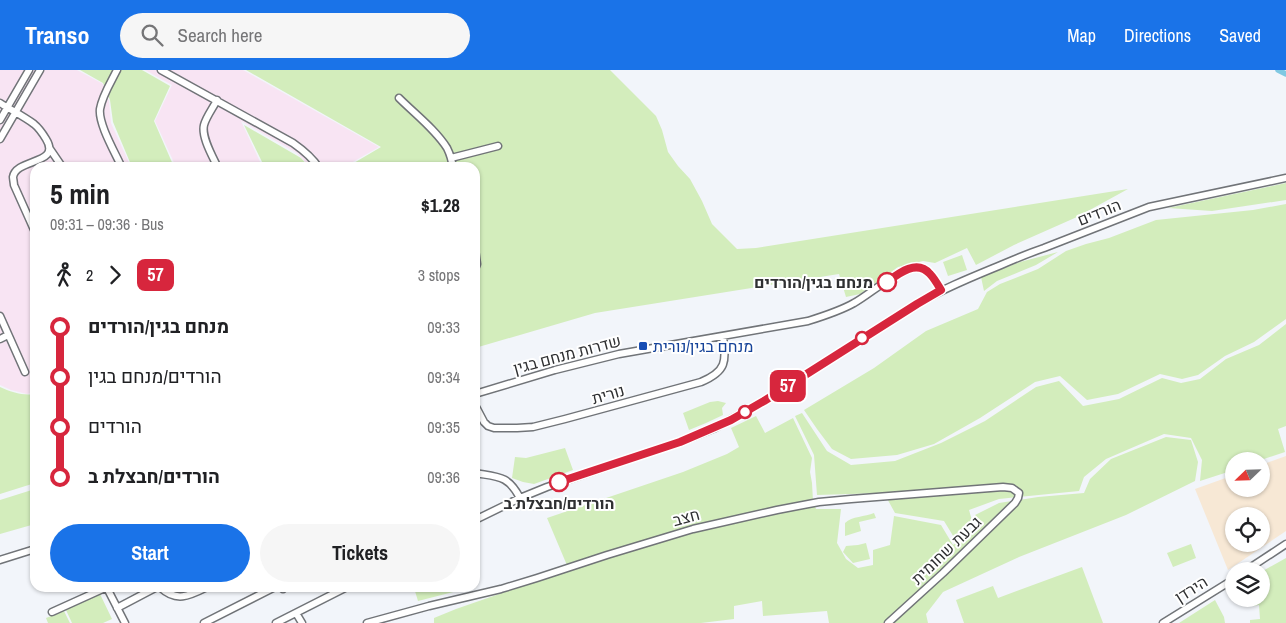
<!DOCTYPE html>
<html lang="en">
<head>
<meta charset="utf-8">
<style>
	body { margin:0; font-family:"Archivo Narrow",Heebo,sans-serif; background:#f6f6f6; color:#202124; height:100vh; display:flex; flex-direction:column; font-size:19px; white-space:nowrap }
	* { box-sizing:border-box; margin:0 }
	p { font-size:16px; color:#757577 }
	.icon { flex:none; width:28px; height:28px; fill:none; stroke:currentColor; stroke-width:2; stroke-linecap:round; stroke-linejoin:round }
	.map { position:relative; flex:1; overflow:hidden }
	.side { position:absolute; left:30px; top:92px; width:450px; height:430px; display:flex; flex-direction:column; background:#fff; border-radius:15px; box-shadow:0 1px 4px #0004 }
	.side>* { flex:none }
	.badge { padding:0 10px; border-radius:8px; font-size:18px; line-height:32px }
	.needle { width:32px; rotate:247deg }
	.tools { position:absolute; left:1225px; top:382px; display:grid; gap:10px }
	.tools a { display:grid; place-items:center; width:45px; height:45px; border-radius:50%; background:#fff; box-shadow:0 1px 4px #0004; font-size:25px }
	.map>.badge { position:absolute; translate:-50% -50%; box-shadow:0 0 0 2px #fff }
	.legs { display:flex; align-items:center; gap:8px; height:55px; padding:0 20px; font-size:16px }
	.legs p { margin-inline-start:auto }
	.headline { display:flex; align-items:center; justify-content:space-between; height:85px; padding:0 20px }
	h1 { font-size:28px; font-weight:700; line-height:38px }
	.action { display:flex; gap:10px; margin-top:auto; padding:10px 20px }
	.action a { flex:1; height:58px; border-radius:30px; background:#1a73e8; color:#fff; font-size:20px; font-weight:700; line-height:58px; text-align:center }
	.action a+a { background:#f6f6f6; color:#202124 }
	ul { padding:0 20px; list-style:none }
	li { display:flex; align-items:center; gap:18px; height:50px; font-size:19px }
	li i { display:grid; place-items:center; width:8px; height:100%; margin:0 6px; background:currentColor }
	li i::after { content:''; width:12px; height:12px; margin:-6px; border:4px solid; border-radius:50%; background:#fff }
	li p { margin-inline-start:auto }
	li:first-child i { background:linear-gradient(#0000 50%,currentColor 0) }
	li:last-child i { background:linear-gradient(currentColor 50%,#0000 0) }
	header { display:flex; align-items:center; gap:30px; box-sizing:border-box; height:70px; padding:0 25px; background:#1a73e8; color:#fff }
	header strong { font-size:24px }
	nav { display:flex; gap:28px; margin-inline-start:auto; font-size:18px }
	.search { width:350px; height:45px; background:#f6f6f6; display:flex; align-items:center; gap:12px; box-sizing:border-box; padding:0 18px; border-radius:28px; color:#757577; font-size:19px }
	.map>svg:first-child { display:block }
	.industrial { fill:#f8e4f3 }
	.education { fill:#f7e8d5; fill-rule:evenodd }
	.green { fill:#d3edbc }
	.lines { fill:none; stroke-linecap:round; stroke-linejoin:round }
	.canal { stroke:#80c8e2; stroke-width:5.5 }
	.minor-casing { stroke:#717478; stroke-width:9 }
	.minor { stroke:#fff; stroke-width:6 }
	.line-1-casing { stroke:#fff; stroke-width:11 }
	.line-1 { stroke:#d7263d; stroke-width:8 }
	.stop-1-dot { fill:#fff; stroke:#d7263d; stroke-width:2.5 }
	.transit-dot { fill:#1a4fb4; stroke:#fff; stroke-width:2 }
	.labels { text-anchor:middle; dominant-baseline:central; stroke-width:4; stroke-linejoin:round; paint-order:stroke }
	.street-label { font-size:16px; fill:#2f3032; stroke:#fff }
	.stop-label { font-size:16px; font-weight:bold; fill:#2f3032; stroke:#fff; text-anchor:end }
	.transit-label { font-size:16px; fill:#164399; stroke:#fff; text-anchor:start }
</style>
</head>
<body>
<header>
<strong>Transo</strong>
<div class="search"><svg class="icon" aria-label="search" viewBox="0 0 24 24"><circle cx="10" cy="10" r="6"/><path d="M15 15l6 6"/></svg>Search here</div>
<nav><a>Map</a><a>Directions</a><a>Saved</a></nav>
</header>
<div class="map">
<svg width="1286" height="553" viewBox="0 0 1286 553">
	<rect width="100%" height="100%" fill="#f2f5fa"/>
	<path class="industrial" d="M0,0H77L103,14L109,31L111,53L131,97L35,98V322L27,324L11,320L0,315Z
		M145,0H243L379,77L344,97H310L297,83L241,51L262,96L258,98L176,97L155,51L172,15Z"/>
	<path class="education" d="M1286,386V461L1228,500L1195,419L1234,405V419H1261V395ZM1234,446H1261V474H1234Z"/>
	<path class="green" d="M80,0H142L170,16L154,51L174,97H132L113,52L110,30L103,13Z
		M246,0H610L656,46L662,60L668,82L678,96L690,109L702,131L712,154L737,179L756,178L1128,119L1077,147L1014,175L976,195L967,178L935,193L923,191L898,197L860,224L846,227L839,204L595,243L475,278V98L347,97L381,77Z
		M244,55L301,88L309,97H262L264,96Z
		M1286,113V130L1212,141L1168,138Z
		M1286,134V249L1254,272L1225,286L1198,305L1182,309L1160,304L1118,324L1087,330L1060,306L1035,312L980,348L934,374L897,385L851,389L832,379L817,359L804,340L874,298L926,261L978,239L987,222L1000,214L1038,199L1066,181L1086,174L1109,168L1156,150L1253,140Z
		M1058,182L1036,195L997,211L984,221L981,207L1020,192Z
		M962,185L967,200L948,206L943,192Z
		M1286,254V356L1278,359L1285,382L1258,391H1234V400L1200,411L1202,390L1191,368L1164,364L1106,389L1084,407L1079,421L999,429L969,440L973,454L955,469L944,451L895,443L884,423L817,425L814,385L795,346L802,343L827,381L851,395L895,391L941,373L985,351L1036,317L1059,311L1083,336L1119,329L1162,308L1181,313L1200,309L1226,289L1259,275Z
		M0,317C11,322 23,326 35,324V413L0,424Z
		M718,331L726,333L722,338L723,345L706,353L689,360L683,343L710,332Z
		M756,346L765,363L793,348L812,388L810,402L812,413L813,431L816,439H841L837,473L846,489L858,498L873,495V480L890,475L894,446L941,455L953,475L978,455L975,445L999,433L1038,427L1084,423L1090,409L1111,389L1166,367L1191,370L1198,392L1195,411L1126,445L1019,487L943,522L926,544L928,553H829L827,541L763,546L762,531L734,536V549L701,553H434V548L456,539L569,500L547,448L683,402L727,384L739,377L731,358Z
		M565,378L573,400L534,414L523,412L512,408L515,387L526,388Z
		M35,419V454L0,464V430Z
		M874,443L876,448L859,452L861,461L845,466V453C852,446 865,447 874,443Z
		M866,473L870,489L853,493L843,482L846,476L858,475Z
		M1191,474L1196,488L1173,497L1167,483Z
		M1286,488V553H1250V550L1260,549L1259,535L1253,536L1251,529L1237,531L1236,529H1261V502Z
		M1082,497L1103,553H964L956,530L993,516L998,528Z
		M414,518H464L465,519L418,531Z
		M100,524L112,549L103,553H72L66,540Z
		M1215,530L1224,547L1225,553H1179Z
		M64,541L70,553H48L46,548Z"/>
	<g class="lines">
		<path class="canal" d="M1278,0L1286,4"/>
		<g class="minor-casing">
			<path id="minor" d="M117,0C111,12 102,26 100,39C98,54 116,84 122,98
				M161,0L293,73C303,80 312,87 319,98
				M399,28C415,44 435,59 447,78C450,84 452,91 453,98
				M217,30C213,38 206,47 204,55C201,67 213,87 218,98
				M0,33C11,40 23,46 34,54C39,58 43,64 46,69C62,95 16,88 13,107C13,108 14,114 14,115L35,162
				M0,50L29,0
				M0,69L40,0
				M50,79L63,98
				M451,88L498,76
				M475,179L477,194L475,199
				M0,246L25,302
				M0,269L8,265
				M475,324L555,300L619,284L808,251C824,246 840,241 854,233C869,225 902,196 917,197C929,198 935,212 941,220
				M475,335L484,352L488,356L494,358H517L533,357L565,349L701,312C727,301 726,292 723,266
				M475,403C498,407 508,405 520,428
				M475,450L520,428L547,417L680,372L715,358L764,331L917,234C944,218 972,207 1001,195C1015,189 1029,183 1044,178L1149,137L1286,108
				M0,490L35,479
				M1245,501L1286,474
				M107,518L125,553
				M161,518C176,532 189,526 205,518
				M282,518L283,519
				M117,538L155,518
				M52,542L105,518
				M296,543L302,553
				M204,553L273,518
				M276,553L345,518
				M367,553L429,536L501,519L537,508L607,485L693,459L777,440L819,432L851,429L1003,417L1012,418L1019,423L1018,428L1015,433L943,503L888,553
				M1163,553L1234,509"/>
		</g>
		<use href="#minor" class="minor"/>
	</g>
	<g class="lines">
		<g class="line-1-casing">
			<path id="line-1" d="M559,412L680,372L731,350L764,331L917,234L941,220C938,215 934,208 930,204C917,189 899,203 887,212"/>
		</g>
		<use href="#line-1" class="line-1"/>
	</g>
	<g class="stop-1-dot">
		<circle cx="887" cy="212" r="9"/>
		<circle cx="862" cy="268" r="6"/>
		<circle cx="745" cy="342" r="6"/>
		<circle cx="559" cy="412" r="9"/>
	</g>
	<rect class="transit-dot" x="638" y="271" width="10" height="10" rx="2.5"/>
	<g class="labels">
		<g class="street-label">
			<text transform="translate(1099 142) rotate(-22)">הורדים</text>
			<text transform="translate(567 284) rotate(-15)">שדרות מנחם בגין</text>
			<text transform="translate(608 324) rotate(-16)">נורית</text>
			<text transform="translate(686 447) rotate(-15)">חצב</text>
			<text transform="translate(946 480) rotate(-44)">גבעת שחומית</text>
			<text transform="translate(1191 519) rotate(-32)">הירדן</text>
		</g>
		<g class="stop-label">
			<text x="873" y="212">מנחם בגין/הורדים</text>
			<text x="559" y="433" text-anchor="middle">הורדים/חבצלת ב</text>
		</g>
		<g class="transit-label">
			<text x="653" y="276">מנחם בגין/נורית</text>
		</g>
	</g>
</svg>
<div class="tools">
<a><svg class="needle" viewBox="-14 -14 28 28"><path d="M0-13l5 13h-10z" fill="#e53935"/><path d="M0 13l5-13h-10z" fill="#757577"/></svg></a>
<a><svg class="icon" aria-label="locate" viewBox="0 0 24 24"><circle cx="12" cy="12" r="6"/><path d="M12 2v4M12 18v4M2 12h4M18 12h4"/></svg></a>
<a><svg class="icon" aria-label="layers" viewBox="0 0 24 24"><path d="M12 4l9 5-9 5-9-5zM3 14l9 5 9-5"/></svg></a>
</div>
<b class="badge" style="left:788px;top:316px;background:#d7263d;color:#fff">57</b>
<section class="side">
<div class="headline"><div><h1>5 min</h1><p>09:31 – 09:36 · Bus</p></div><b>$1.28</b></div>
<div class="legs"><svg class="icon" aria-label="walk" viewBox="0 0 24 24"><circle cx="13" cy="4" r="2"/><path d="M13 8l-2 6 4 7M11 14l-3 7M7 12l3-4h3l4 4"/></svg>2<svg class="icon" aria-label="forward" viewBox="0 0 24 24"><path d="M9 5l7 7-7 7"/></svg><b class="badge" style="background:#d7263d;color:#fff">57</b><p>3 stops</p></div>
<ul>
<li><i style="color:#d7263d"></i><b>מנחם בגין/הורדים</b><p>09:33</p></li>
<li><i style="color:#d7263d"></i><span>הורדים/מנחם בגין</span><p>09:34</p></li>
<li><i style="color:#d7263d"></i><span>הורדים</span><p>09:35</p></li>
<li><i style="color:#d7263d"></i><b>הורדים/חבצלת ב</b><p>09:36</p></li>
</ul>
<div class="action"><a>Start</a><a>Tickets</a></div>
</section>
</div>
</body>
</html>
